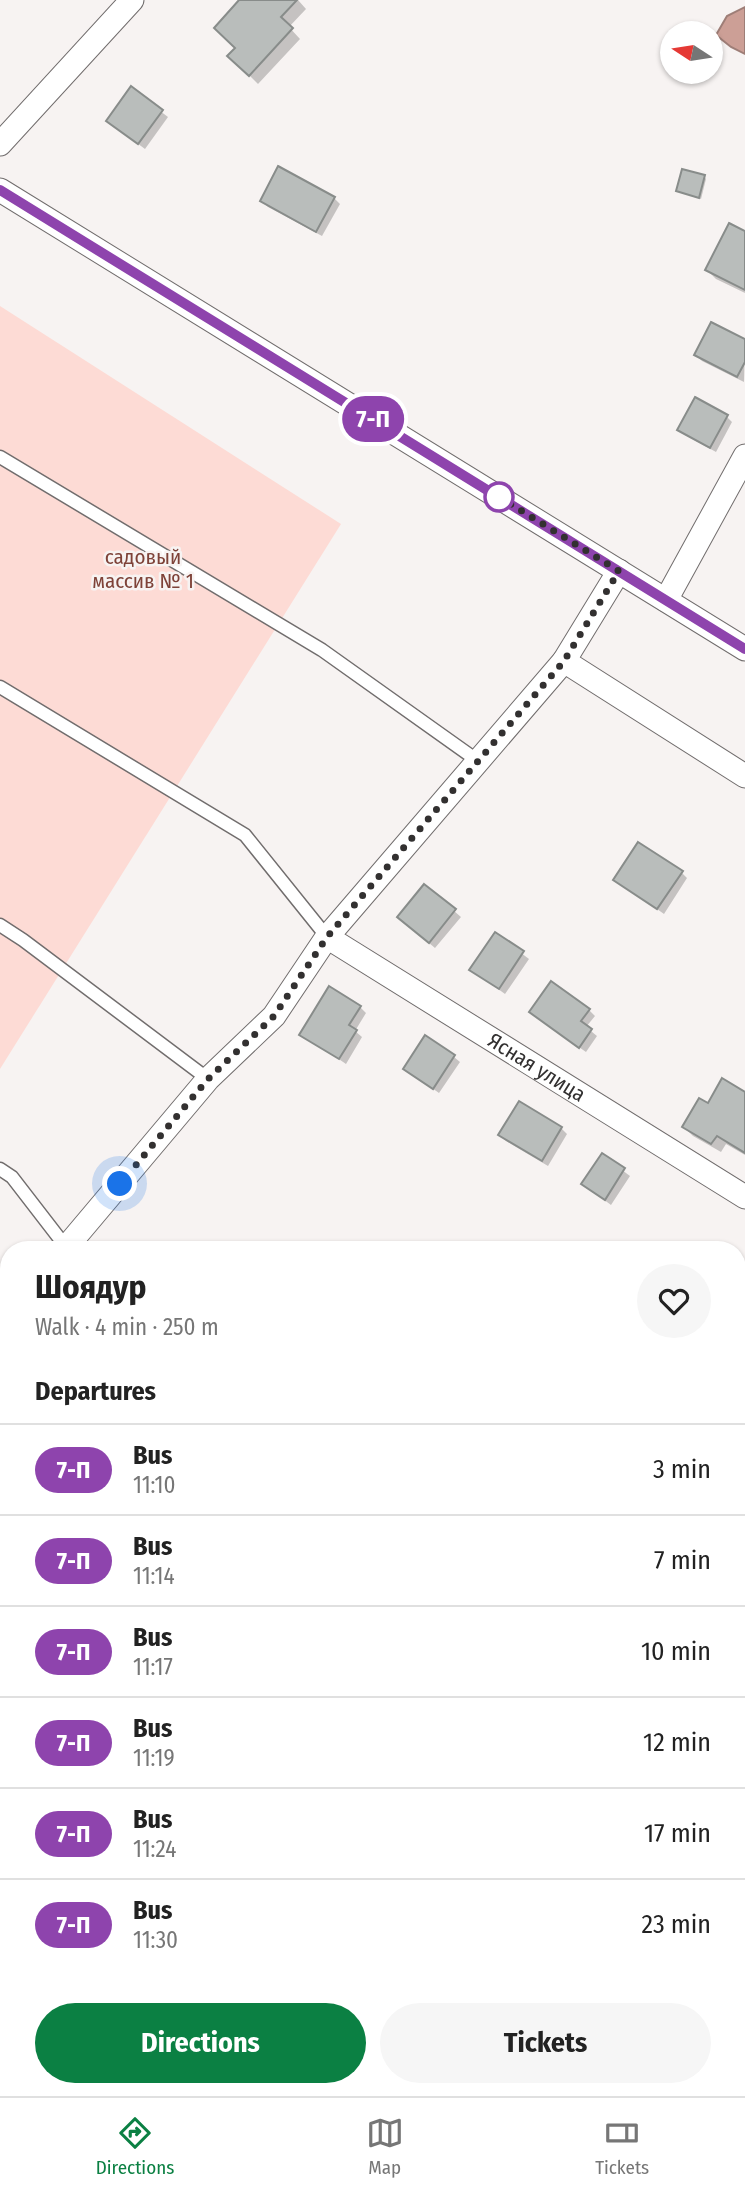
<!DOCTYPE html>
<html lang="en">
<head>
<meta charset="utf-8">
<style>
	body { margin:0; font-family:"Fira Sans Condensed",sans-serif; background:#f6f6f6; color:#222; height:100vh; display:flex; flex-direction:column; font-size:26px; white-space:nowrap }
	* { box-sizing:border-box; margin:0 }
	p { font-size:23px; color:#767676 }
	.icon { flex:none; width:38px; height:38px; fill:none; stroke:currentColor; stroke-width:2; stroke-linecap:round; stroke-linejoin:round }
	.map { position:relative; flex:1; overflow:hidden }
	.side { position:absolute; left:0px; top:1241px; width:746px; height:856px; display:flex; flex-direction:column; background:#fff; border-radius:28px 28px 0 0; box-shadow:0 2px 5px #0004 }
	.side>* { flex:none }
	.badge { padding:0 14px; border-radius:23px; font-size:24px; line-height:46px }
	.needle { width:46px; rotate:282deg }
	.buttons { position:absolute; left:660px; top:21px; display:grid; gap:14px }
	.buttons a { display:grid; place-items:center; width:63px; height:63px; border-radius:50%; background:#fff; box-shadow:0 2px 5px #0004; font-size:35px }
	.you { position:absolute; width:35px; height:35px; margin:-18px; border:5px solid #fff; border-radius:50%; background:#1a73e8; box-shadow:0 0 0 10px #1a73e833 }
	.map>.badge { position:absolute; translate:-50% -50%; box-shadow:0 0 0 4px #fff }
	h2 { padding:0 35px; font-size:26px; line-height:63px }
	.round { display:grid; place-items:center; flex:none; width:74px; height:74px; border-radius:37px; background:#f6f6f6 }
	.headline { display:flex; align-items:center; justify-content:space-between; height:119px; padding:0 35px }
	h1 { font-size:33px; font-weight:700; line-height:52px }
	.action { display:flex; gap:14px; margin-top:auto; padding:14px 35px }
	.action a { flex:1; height:80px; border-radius:42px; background:#0b8043; color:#fff; font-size:28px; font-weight:700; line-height:80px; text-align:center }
	.action a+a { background:#f6f6f6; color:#222 }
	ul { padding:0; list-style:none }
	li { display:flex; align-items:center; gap:21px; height:91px; padding:0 35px; border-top:2px solid #e0e0e0 }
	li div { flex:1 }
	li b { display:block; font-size:26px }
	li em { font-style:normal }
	li .badge { min-width:77px; font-weight:700; text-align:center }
	.tabs { display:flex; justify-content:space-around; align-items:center; height:98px; border-top:2px solid #e0e0e0; background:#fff; font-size:19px; color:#767676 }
	.tabs a { display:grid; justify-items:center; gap:4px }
	.tabs .active { color:#0b8043 }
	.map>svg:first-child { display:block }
	.green { fill:#fddbd5 }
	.water { fill:#cc9f96; stroke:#9e7e77; stroke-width:2 }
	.shadow { fill:#0003 }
	.building { fill:#b9bdbb; stroke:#888c8a; stroke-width:2 }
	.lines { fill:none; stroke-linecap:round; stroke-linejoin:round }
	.service-casing { stroke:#716d6d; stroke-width:15 }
	.minor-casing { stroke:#716d6d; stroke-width:25 }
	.service { stroke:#fff; stroke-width:12 }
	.minor { stroke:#fff; stroke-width:23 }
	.line-casing { stroke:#fff; stroke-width:16 }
	.line { stroke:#8e44ad; stroke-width:10 }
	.walk { stroke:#323030; stroke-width:7; stroke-dasharray:0 12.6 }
	.stop-dot { fill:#fff; stroke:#8e44ad; stroke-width:3.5 }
	.labels { text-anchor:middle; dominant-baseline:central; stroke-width:5; stroke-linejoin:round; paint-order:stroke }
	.park-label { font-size:21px; fill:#7e4238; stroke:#f7f3f2 }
	.street-label { font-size:21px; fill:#323030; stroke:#f7f3f2 }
</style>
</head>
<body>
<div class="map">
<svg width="745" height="2096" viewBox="0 0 745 2096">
	<rect width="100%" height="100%" fill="#f7f3f2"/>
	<path class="green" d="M0,306L341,524L0,1069Z"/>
	<path class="water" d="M745,7V54L731,47L716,35L727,16Z"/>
	<path class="shadow" d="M241,0H298L306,9L289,27L300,39L258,84L230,56L237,48Z
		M131,89L168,117L145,149L114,126Z
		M704,176L706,179L701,199L678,191Z
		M334,198L340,204L322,236L268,207L262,201Z
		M745,233V293L716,279L707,270Z
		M745,341L744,382L702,361L696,355Z
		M727,417L732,422L716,452L685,435L679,429Z
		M681,872L687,878L664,914L616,880Z
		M425,886L461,917L435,948L405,923Z
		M496,934L529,959L505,994L472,970Z
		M360,1007L366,1013L355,1031L362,1037L346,1064L302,1034Z
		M589,1010L595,1016L586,1027L597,1036L586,1052L537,1018Z
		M454,1057L460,1062L439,1093L405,1069Z
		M745,1094V1155L726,1144L721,1152L693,1136L684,1127L709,1105Z
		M561,1128L567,1134L548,1166L506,1141L500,1135Z
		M602,1155L630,1176L611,1205L583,1184Z
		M9,1794V1843L0,1846V1796Z
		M401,2088H457L458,2094L403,2096Z"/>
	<path class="building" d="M239,0H297L281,17L293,28L249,76L227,56L235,48L214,28Z
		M131,86L163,110L138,144L106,121Z
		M278,166L335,197L316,232L260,201Z
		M682,169L705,175L699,198L676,191Z
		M729,223L745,231V290L705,270Z
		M711,322L745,339V362L737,377L694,355Z
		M695,397L728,415L710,448L677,430Z
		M638,842L683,871L657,909L613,880Z
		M424,884L456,909L429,943L397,917Z
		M495,932L524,951L499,989L469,970Z
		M551,981L590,1009L581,1021L592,1029L579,1048L529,1012Z
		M329,986L361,1006L349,1025L357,1030L339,1059L299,1035Z
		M425,1035L455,1055L433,1089L403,1069Z
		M722,1078L745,1092V1153L717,1136L711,1144L682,1127L699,1098L708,1103Z
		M519,1101L562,1127L542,1161L498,1135Z
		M602,1153L625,1168L605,1200L581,1184Z"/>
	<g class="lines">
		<g class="service-casing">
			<path id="service" d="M0,457L322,650L478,761
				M0,687L245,835L327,937
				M0,925L23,940L208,1079
				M0,1169L12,1177L66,1247"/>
		</g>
		<g class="minor-casing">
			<g id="minor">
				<path d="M0,144L132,0"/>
				<path d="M0,190L745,649"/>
				<path d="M666,600L745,456"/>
				<path d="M564,661L745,776"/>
				<path id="s1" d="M327,937L745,1197"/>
				<path d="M64,1250L208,1079L274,1016L327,937L564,661L619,571"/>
				<path d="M0,1317L9,1308"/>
				<path d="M0,1432L9,1428"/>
				<path d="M737,1515L745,1520"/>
				<path d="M737,1587L745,1588"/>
				<path d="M0,1752L9,1750"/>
				<path d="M737,1928L745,1926"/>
				<path d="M12,2096L48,2088"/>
			</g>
		</g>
		<use href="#service" class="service"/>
		<use href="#minor" class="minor"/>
	</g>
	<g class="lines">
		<g class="line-casing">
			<path id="line" d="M0,190L745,649"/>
		</g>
		<use href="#line" class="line"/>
		<path class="walk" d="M120,1184L208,1079L274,1016L327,937L564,661L619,571L499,497"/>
	</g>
	<circle class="stop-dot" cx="499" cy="497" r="14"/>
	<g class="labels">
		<g class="park-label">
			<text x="143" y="557">садовый<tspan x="143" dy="24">массив № 1</tspan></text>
		</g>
		<g class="street-label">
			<text stroke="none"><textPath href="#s1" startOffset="247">Ясная улица</textPath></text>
		</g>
	</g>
</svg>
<div class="buttons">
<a><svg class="needle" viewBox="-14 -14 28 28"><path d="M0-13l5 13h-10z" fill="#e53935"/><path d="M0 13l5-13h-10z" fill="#767676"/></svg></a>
</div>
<div class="you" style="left:120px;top:1184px"></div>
<b class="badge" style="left:373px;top:419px;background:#8e44ad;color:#fff">7-П</b>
<section class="side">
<div class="headline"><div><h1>Шоядур</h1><p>Walk · 4 min · 250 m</p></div><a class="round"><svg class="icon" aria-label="heart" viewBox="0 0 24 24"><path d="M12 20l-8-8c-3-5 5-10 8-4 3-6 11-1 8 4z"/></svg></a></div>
<h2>Departures</h2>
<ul>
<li><span class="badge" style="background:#8e44ad;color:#fff">7-П</span><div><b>Bus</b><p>11:10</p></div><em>3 min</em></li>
<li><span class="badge" style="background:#8e44ad;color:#fff">7-П</span><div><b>Bus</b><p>11:14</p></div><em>7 min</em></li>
<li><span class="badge" style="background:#8e44ad;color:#fff">7-П</span><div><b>Bus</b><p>11:17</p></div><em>10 min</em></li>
<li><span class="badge" style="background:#8e44ad;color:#fff">7-П</span><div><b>Bus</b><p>11:19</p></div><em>12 min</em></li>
<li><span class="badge" style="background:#8e44ad;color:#fff">7-П</span><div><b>Bus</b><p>11:24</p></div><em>17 min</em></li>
<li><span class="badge" style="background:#8e44ad;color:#fff">7-П</span><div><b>Bus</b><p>11:30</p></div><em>23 min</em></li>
</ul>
<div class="action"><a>Directions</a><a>Tickets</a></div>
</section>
</div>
<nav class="tabs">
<a class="active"><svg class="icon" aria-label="directions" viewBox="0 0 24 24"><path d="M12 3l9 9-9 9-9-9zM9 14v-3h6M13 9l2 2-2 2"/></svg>Directions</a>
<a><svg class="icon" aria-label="map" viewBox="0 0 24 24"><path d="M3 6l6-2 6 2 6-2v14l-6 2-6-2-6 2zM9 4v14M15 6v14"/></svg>Map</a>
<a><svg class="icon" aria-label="tickets" viewBox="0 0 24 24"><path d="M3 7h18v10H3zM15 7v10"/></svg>Tickets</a>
</nav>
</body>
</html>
